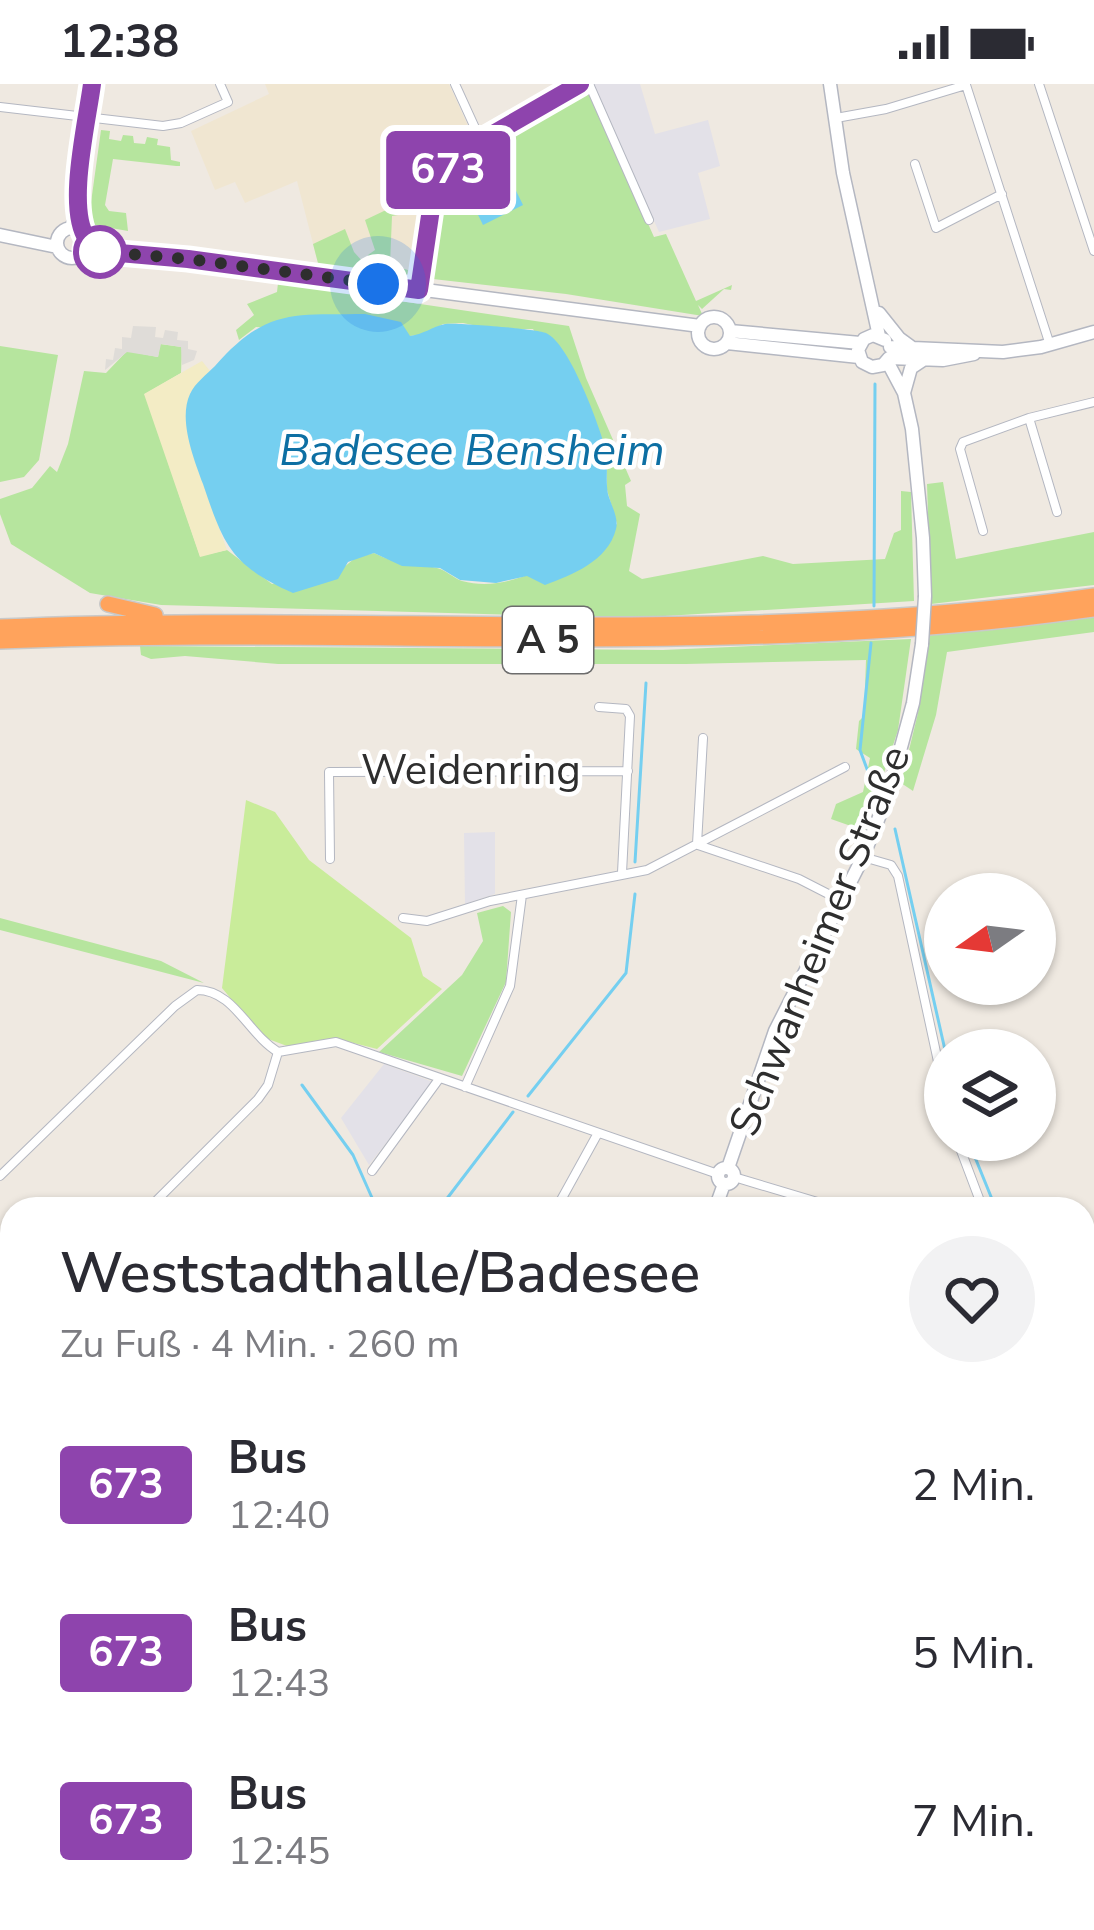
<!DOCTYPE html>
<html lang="de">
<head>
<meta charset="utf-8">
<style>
	body { margin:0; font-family:"Nunito Sans",sans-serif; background:#f2f2f3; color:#2b2b33; height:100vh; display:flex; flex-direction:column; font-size:45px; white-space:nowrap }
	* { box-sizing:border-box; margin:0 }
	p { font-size:39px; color:#7c7c81 }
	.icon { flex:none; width:66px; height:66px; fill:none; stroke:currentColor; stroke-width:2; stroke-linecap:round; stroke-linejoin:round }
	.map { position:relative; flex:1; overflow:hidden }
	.side { position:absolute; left:0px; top:1113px; width:1095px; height:735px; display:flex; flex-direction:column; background:#fff; border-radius:36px 36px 0 0; box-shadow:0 3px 9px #0004 }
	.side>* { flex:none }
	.badge { padding:0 24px; border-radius:9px; font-size:42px; line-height:78px }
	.needle { width:78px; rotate:256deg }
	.buttons { position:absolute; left:924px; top:789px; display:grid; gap:24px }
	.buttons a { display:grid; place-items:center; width:132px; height:132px; border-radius:50%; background:#fff; box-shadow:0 3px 9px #0004; font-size:60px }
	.you { position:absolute; width:60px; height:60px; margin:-30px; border:9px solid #fff; border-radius:50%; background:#1a73e8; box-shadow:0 0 0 18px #1a73e833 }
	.map>.badge { position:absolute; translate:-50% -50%; box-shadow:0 0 0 6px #fff }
	.round { display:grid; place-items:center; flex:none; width:126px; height:126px; border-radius:63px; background:#f2f2f3 }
	.overview { display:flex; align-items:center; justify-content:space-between; height:204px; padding:0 60px }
	h1 { font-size:57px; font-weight:600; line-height:90px }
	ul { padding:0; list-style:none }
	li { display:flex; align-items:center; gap:36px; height:168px; padding:0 60px }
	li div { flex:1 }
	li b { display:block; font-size:45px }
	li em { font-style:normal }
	li .badge { min-width:132px; font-weight:700; text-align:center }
	.status { display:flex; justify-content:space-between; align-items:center; height:84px; padding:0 60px; background:#fff; direction:ltr }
	.status svg { height:33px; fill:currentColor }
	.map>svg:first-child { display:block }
	.industrial { fill:#e3e1e8 }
	.education { fill:#f0e6d1 }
	.green { fill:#b6e59e }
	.sand { fill:#f3ecc5 }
	.pitch { fill:#c9ec9a }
	.plaza { fill:#dfdcd8 }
	.water { fill:#75cff0 }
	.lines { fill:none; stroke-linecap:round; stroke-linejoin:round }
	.stream { stroke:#75cff0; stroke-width:3 }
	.runway { stroke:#c9c8cc; stroke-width:48 }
	.street-casing { stroke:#b4b7c1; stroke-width:10 }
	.secondary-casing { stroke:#b4b7c1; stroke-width:15 }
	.highway-casing { stroke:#c9c9c9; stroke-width:18 }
	.street { stroke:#fff; stroke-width:8 }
	.secondary { stroke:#fff; stroke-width:12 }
	.highway { stroke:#ffa35c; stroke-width:15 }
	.secondary-bridge-casing { stroke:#b4b7c1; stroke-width:15; stroke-linecap:butt }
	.secondary-bridge { stroke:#fff; stroke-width:12 }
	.line-casing { stroke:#fff; stroke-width:27 }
	.line { stroke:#8e44ad; stroke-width:18 }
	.walk { stroke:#2e2e2e; stroke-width:12; stroke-dasharray:0 21.6 }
	.stop-dot { fill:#fff; stroke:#8e44ad; stroke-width:6 }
	.labels { text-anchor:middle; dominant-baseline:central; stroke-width:9; stroke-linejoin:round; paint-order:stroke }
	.shield { fill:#fff; stroke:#6d6d6d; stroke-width:3 }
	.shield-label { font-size:39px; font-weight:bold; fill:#2e2e2e }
	.street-label { font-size:42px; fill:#2e2e2e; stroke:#fff }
	.water-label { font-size:45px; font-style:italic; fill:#0d6fa3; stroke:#fff }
</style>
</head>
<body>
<div class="status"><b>12:38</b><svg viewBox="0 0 49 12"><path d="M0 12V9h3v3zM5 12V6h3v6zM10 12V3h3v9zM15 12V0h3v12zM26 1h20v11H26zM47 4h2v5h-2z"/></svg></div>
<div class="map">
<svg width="1094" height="1846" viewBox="0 0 1094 1846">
	<rect width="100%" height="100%" fill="#efe9e1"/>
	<path class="industrial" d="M593,0H640L655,50L708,36L720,82L698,89L710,135L659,148Z
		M495,748V810L465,820L464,749Z
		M384,980L433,998L369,1081L341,1034Z"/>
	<path class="education" d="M265,0H449L473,53L424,74L419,78L422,83L414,87L423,110L409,191L319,183L297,97L245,119L235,98L215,106L191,47L269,10Z"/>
	<path class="green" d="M586,1L654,153L666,150L696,217L732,201L731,206L724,205L702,225L698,221L703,232L566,210L424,194L435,98L471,66Z
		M101,46L110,47L109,55L121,57L123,51L133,52L134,59L145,60L147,53L158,55L157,61L170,63L171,76L180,78V82H176L113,75L105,121L109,127L126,129L128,147L94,141L89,133Z
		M405,117L424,121L422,127L392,132L390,181L408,186L407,192L319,183L313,160L345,145L354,168L363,178L370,175L368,171L375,166L365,136Z
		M278,199L569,242L586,294L631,397L625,401L627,422L640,430L629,487L642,495L763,472L793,480L885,475L894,449L901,446V407L911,408L914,517L632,534L161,521L90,509L11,460L0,430V415L32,404L50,382L57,388L68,360L84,287L106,289L127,267L158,273L160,260L182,263L181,289L145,310L200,472L227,466L272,500L343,484L355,474L374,469C405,484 408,477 437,484C446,486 453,494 462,497C517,512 572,466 617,440L607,406L606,366L533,245H492L463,239L443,240L425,250L410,252L256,243L239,256L236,246L254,231L247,220L277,208Z
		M0,262L58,271L39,376L24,393L0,398Z
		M943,398L956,475L1094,448V501L931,520L927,400Z
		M1094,532V548L947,568L936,631L913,707L901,699L918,629L930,550Z
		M911,555L898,646L865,747L831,735L836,720L863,708L870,674L856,665L859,637L864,632L866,576L686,580H278L185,572L151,575L141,571L140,562L663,566Z
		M503,822L511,828L506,898L462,992L379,968L462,891L483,857L477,829Z
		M0,834L161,877L204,899L0,846Z
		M5,1455L12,1464V1672L0,1690V1459Z"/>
	<path class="sand" d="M202,277L210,287L190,309L194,374L227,466L200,473L144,310Z"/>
	<path class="pitch" d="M246,716L275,728L309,776L411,854L423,892L442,905L377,965L338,955L287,962L263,953L222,904Z"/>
	<path class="plaza" d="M133,242L156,243L155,253L163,254L165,246L178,248L177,256L188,257V265L197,267L194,276L182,281L181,263L161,260L158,273L127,268L105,286L106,275L113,276L115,264L122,265V253L131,254Z"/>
	<path class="water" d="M492,58L523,121L483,141L456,86Z
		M365,230L401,238L410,252C424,250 432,243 445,240C452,238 539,245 546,249C569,259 598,338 605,363C609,378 605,395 608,410C611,421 619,434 616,445C608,477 572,491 545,501L527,492L496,499L460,496L440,484L402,482L374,469L348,478L338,495L293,509C231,481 224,462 203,400C194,375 178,336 190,310C195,299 207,290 215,282C266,224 293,231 365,230Z"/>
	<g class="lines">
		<path class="stream" d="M874,522L875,300
			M871,559L860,666L874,704
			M895,745L945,966
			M635,778L646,599
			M302,1001L353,1071L377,1125
			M528,1012L626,889L635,810
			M968,1056L996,1125
			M439,1125L513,1028
			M1083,1342L1094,1370
			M0,1389L12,1404
			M0,1699L12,1682"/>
		<path class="runway" d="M196,1846L203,1836
			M238,1846L244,1836"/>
		<g class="street-casing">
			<path id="street" d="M455,0L481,57
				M589,0L649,136
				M1039,0L1094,167
				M966,1L1050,261
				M0,23L163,42L181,39L228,18L220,0
				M836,34L886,25L966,1
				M915,80L936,144L1002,110
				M69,144L76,121
				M79,145L78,114L92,0
				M419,204L435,98L481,57L580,0
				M1029,334L1057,428
				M983,447L960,365L963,358L1029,334L1094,318
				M599,623L626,625L630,632L622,789
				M697,760L703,654
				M698,761L799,795L840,816
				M863,773L891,781L898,792L945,1010
				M330,775L329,688L628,687
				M403,834L427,837L490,817L647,786L845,683
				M465,1003L510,902L522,811
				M957,1056L983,1125
				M372,1087L439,995
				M0,1092L175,922L197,906C234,906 248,950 278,968L336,958L718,1090
				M734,1093L841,1125
				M148,1125L258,1015L268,1001L278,968
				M556,1125L598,1049
				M0,1174L12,1186
				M0,1273L12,1261
				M1083,1375L1094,1402"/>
		</g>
		<g class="secondary-casing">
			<path id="secondary" d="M830,0L843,89L879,252
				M57 159a15 15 0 1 1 30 0a15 15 0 1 1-30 0Z
				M0,151L57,163
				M87,155L110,161
				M85,166L188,175L700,242
				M879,229L899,254L914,265
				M698 249a16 16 0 1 1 32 0a16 16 0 1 1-32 0Z
				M730,247L860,259
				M885,256L873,251L864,255L858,266L862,278L872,283L883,281L889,274L943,276L974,270
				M727,259L859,273
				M890,263L1003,268L1041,263L1094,248
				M887,277L904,309L912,345L923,454L925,512
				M904,309L911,284L923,276
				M718 1092a8 8 0 1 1 16 0a8 8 0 1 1-16 0Z
				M728,1084L775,947L863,773L888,711L913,619L922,560
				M715,1125L724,1100
				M0,1430L12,1445
				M1083,1731L1094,1730
				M521,1846L527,1836"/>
		</g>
		<g class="highway-casing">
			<path id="highway" d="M108,520L155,531
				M0,543C365,527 731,564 1094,512
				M0,557C365,542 731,577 1094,525"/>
		</g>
		<use href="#street" class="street"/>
		<use href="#secondary" class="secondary"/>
		<use href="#highway" class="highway"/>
		<g class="secondary-bridge-casing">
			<path id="secondary-bridge" d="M922,560L925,512"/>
		</g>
		<use href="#secondary-bridge" class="secondary-bridge"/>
	</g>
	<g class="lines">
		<g class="line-casing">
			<path id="line" d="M92,0C87,39 66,124 87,155L85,166L188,175L419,206L435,98L481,57L580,0"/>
		</g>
		<use href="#line" class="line"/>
		<path class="walk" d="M100,168L96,167L188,175L378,200"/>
	</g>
	<circle class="stop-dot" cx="100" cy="168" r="24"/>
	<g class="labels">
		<rect class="shield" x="503" y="523" width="90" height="66" rx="9"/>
		<g class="shield-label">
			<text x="548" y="556">A 5</text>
		</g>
		<g class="street-label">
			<text x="471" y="686">Weidenring</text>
			<text transform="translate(820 857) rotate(-68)">Schwanheimer Straße</text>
		</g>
		<g class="water-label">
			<text x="472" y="366">Badesee Bensheim</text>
		</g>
	</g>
</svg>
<div class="buttons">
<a><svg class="needle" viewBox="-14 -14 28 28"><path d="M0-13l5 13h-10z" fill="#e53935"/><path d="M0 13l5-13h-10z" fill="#7c7c81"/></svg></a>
<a><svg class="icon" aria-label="layers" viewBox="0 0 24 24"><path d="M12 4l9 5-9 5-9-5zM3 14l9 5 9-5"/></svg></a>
</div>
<div class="you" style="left:378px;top:200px"></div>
<b class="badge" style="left:448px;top:86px;background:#8e44ad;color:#fff">673</b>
<section class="side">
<div class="overview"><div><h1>Weststadthalle/Badesee</h1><p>Zu Fuß · 4 Min. · 260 m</p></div><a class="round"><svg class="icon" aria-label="heart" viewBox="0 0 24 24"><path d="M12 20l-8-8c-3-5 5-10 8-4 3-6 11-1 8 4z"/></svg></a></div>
<ul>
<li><span class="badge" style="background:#8e44ad;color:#fff">673</span><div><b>Bus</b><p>12:40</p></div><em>2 Min.</em></li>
<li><span class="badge" style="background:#8e44ad;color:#fff">673</span><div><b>Bus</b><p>12:43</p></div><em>5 Min.</em></li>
<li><span class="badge" style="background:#8e44ad;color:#fff">673</span><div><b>Bus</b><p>12:45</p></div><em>7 Min.</em></li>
</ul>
</section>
</div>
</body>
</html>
